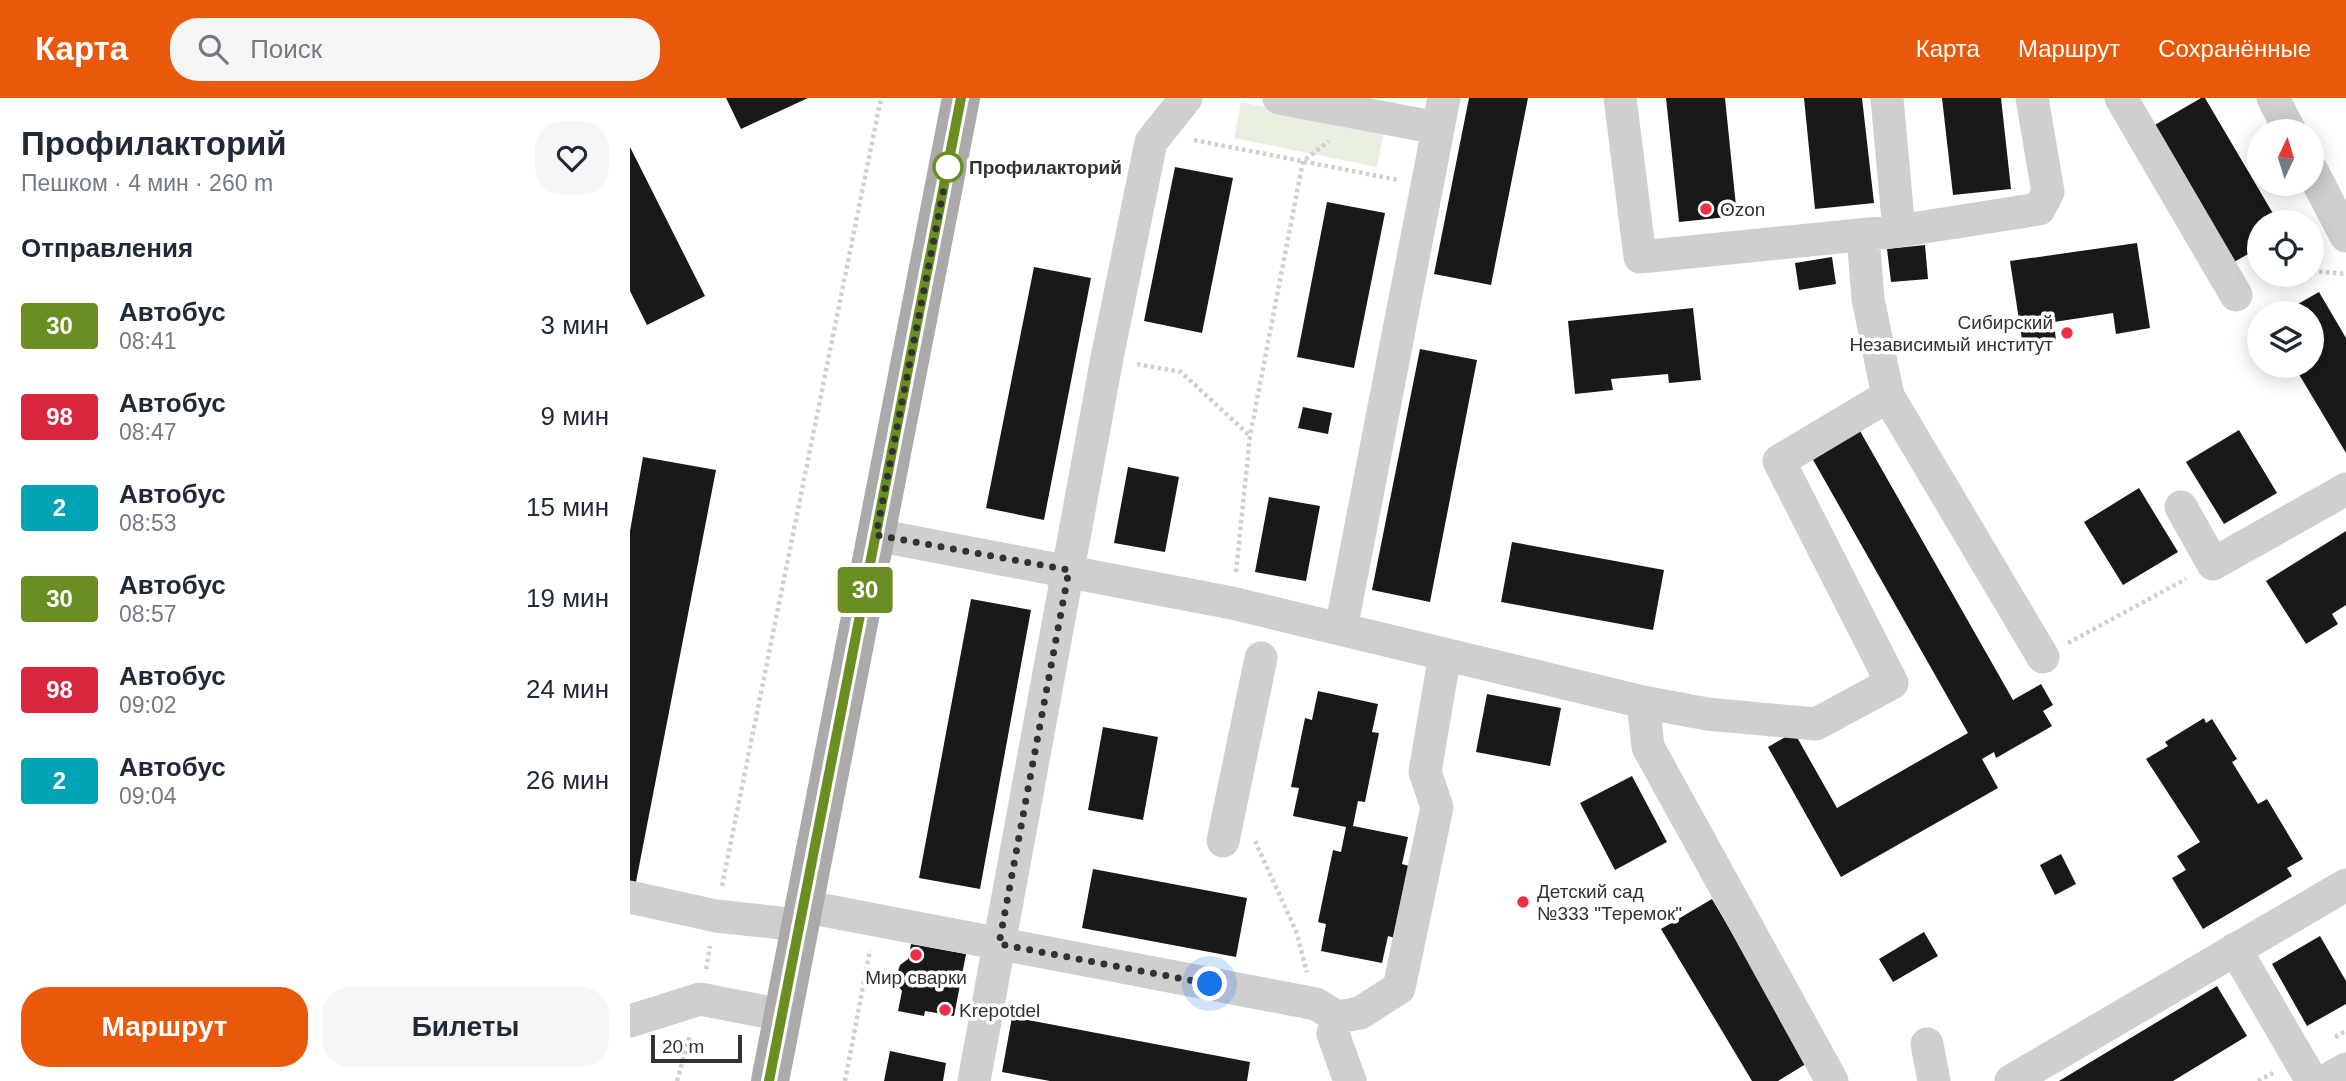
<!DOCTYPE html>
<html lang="ru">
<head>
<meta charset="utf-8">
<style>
	body { margin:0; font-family:Helvetica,sans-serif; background:#f6f6f7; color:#1f2937; height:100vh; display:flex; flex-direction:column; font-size:26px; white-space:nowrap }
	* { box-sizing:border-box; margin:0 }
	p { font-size:23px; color:#747a83 }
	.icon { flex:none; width:38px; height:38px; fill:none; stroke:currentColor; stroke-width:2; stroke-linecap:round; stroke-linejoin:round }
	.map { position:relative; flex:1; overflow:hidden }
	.panel { display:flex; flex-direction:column; background:#fff; width:630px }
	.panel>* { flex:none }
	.badge { padding:0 14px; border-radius:5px; font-size:24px; line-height:46px }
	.needle { width:46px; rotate:4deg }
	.buttons { position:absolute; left:1617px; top:21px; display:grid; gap:14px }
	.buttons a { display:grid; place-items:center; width:77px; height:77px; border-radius:50%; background:#fff; box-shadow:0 4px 18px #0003; font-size:35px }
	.scale { position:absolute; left:21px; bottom:18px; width:91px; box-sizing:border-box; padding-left:7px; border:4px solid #323232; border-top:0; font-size:19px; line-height:24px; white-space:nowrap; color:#323232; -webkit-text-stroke:5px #fff; paint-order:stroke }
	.you { position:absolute; width:35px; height:35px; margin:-18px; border:5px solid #fff; border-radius:50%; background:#1a73e8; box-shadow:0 0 0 10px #1a73e833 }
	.map>.badge { position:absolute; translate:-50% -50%; box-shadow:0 0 0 4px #fff }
	h2 { padding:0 21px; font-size:26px; line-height:63px }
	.round { display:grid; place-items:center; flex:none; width:74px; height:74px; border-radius:28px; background:#f6f6f7 }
	.summary { display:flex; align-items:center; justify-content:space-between; height:119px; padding:0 21px }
	h1 { font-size:33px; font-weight:800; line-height:52px }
	.primary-button { display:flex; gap:14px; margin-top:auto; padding:14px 21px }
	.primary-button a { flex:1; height:80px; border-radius:28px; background:#ea580c; color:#fff; font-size:28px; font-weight:800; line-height:80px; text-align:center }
	.primary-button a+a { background:#f6f6f7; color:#1f2937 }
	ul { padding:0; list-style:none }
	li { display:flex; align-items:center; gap:21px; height:91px; padding:0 21px }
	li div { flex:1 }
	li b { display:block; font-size:26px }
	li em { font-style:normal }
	li .badge { min-width:77px; font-weight:700; text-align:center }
	header { display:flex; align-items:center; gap:42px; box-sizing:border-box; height:98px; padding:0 35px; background:#ea580c; color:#fff }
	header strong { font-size:33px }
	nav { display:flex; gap:38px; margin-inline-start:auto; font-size:24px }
	.search { width:490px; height:63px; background:#f6f6f7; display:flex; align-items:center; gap:18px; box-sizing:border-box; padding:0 24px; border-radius:28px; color:#747a83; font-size:26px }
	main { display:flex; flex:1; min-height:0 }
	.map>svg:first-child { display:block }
	.green { fill:#e9efe0 }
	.building { fill:#191919 }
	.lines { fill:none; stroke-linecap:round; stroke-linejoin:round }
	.path { stroke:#cfcfcf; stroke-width:4.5; stroke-dasharray:3.5 3.5; stroke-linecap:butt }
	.minor { stroke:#cfcfcf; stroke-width:33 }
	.major { stroke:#aaa; stroke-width:38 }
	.line-casing { stroke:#fff; stroke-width:16 }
	.line { stroke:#6b8e23; stroke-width:10 }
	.walk { stroke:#323232; stroke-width:7; stroke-dasharray:0 12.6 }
	.stop-dot { fill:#fff; stroke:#6b8e23; stroke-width:3.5 }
	.poi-dot { fill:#ee2f46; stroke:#fff; stroke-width:2.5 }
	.labels { text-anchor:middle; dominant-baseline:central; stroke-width:7; stroke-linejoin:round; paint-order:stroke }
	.stop-label { font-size:19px; font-weight:bold; fill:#323232; stroke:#fff; text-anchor:start }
	.poi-label { font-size:19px; fill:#323232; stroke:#fff; text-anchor:start }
</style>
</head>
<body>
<header>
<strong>Карта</strong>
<div class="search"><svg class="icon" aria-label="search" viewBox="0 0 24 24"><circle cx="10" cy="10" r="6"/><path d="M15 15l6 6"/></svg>Поиск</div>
<nav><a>Карта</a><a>Маршрут</a><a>Сохранённые</a></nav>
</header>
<main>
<section class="panel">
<div class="summary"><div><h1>Профилакторий</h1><p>Пешком · 4 мин · 260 m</p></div><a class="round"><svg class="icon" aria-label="heart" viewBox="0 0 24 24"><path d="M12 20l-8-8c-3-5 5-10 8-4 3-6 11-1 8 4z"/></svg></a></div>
<h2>Отправления</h2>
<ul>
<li><span class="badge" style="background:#6b8e23;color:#fff">30</span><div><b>Автобус</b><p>08:41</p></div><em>3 мин</em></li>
<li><span class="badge" style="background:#d7263d;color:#fff">98</span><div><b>Автобус</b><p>08:47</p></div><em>9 мин</em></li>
<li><span class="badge" style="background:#00a3b4;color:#fff">2</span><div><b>Автобус</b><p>08:53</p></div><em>15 мин</em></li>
<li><span class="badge" style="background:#6b8e23;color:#fff">30</span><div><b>Автобус</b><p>08:57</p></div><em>19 мин</em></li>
<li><span class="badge" style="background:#d7263d;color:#fff">98</span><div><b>Автобус</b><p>09:02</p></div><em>24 мин</em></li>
<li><span class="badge" style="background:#00a3b4;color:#fff">2</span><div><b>Автобус</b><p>09:04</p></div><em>26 мин</em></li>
</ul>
<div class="primary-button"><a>Маршрут</a><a>Билеты</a></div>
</section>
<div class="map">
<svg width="1716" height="983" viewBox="0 0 1716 983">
	<rect width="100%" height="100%" fill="#fff"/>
	<path class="green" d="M611,4L754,33L747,69L604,40Z"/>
	<path class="building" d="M96,0H178L111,31Z
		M839,0H898L861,187L804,176Z
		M1036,0H1095L1107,118L1049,124Z
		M1174,0H1232L1244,105L1185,111Z
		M1312,0H1371L1381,91L1323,97Z
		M1571,0H1575L1648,124H1629V150L1604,164L1523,28Z
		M0,49L75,198L17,227L0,193Z
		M545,69L603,80L572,235L514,223Z
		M697,104L755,115L724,270L667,259Z
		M1507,145L1520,230L1486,236L1483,215L1424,224L1426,243L1393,248L1380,163Z
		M1295,147L1298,181L1261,184L1257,151Z
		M1202,159L1206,186L1169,192L1165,165Z
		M404,169L461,180L414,422L356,410Z
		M1689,194L1716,240V355L1664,268H1682V215H1652Z
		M1063,210L1071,282L1039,285L1038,276L981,281L983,292L945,296L938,223Z
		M790,251L847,262L800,504L742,492Z
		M673,309L702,315L698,336L668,330Z
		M1609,332L1647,395L1594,426L1556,364Z
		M1230,333L1383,602L1411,586L1423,607L1413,613L1422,628L1366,660L1364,654L1352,661L1368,690L1211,779L1138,649L1164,634L1207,710L1338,635L1182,360Z
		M13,359L86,372L6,784L0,783V433Z
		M498,369L549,379L535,454L484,445Z
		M1509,390L1548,454L1493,487L1454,424Z
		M639,399L690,408L676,483L625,474Z
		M1716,433V507L1702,516L1708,526L1676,546L1636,483Z
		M882,444L1034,472L1023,532L871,504Z
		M341,501L401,512L350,791L289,780Z
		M688,593L748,606L742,634L749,635L735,704L728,703L723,728L778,739L772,766L779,768L765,840L758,838L752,865L691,853L696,826L688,824L703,752L711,754L716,729L663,718L669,690L661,689L675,620L682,622Z
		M857,596L931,610L920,668L846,654Z
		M1574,620L1576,625L1582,621L1607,661L1602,664L1628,706L1637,701L1673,761L1657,770L1662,778L1573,831L1542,780L1556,772L1547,758L1570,744L1516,661L1538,648L1535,644Z
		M473,629L528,639L513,722L458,712Z
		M1002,678L1037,744L985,772L950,705Z
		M1431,756L1446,786L1425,797L1410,767Z
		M463,771L617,800L606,859L452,830Z
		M1082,801L1179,964L1148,983H1122L1031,831Z
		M1294,834L1308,858L1263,884L1249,861Z
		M1690,838L1716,883V906L1677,928L1642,866Z
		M281,846L336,856L324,918L295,913L294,918L268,913L272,893L267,886V876L270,867L278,861Z
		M1587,888L1617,938L1543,983H1429Z
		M382,919L620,964L617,983H420L372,974Z
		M260,953L316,965L313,983H254Z"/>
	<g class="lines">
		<path class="path" d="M564,42L768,82
			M1682,173L1716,176
			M507,266L551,274L620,338
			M606,474L620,338L673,63L699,43
			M1438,545L1556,481
			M625,743L666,833L677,874
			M92,788L251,0
			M76,871L80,848
			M1705,939L1716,933
			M47,983L60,937
			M215,983L240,852
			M1628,983L1643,975"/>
		<path class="minor" d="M649,0L808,30
			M990,0L1010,159L1269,133L1409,111L1418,94L1402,0
			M1257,0L1269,133
			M1491,0L1606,197
			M1643,0L1660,33
			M1682,73L1716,138
			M1233,137L1238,201L1258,298L1413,559
			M1551,409L1583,466L1716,391
			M246,437L602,505L1013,604L1077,616L1186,626L1262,585L1149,363L1258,298
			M711,531L814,0
			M1013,604L1018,649L1202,983
			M593,743L631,560
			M0,799L86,818L169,827
			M172,808L686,906L707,919L730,915L769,890L807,709L795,674L815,556
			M1605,851L1682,983
			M707,919L703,936L720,983
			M0,923L70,901L152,917
			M1297,946L1304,983
			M344,983L477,260L521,44L556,0
			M1381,983L1716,787
			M1695,983L1716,971"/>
		<path class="major" d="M140,983L331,0"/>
	</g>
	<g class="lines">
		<g class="line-casing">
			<path id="line" d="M139,983L331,0"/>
		</g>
		<use href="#line" class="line"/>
		<path class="walk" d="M318,69L246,437L439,472L369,846L580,886"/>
	</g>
	<circle class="stop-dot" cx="318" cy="69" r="14"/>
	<g class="poi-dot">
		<circle cx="1076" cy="111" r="7"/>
		<circle cx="1437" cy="235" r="7"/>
		<circle cx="893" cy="804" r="7"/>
		<circle cx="286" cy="857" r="7"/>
		<circle cx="315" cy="912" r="7"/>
	</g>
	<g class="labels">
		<g class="stop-label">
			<text x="339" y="69">Профилакторий</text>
		</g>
		<g class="poi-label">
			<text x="1090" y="111">Ozon</text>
			<text x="1423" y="224" text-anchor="end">Сибирский<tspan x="1423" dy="22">Независимый институт</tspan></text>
			<text x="907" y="793">Детский сад<tspan x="907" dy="22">№333 "Теремок"</tspan></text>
			<text x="286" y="879" text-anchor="middle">Мир сварки</text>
			<text x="329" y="912">Krepotdel</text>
		</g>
	</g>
</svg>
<div class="buttons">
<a><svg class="needle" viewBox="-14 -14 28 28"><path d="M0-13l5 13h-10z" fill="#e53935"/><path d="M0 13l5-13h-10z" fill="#747a83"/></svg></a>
<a><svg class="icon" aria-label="locate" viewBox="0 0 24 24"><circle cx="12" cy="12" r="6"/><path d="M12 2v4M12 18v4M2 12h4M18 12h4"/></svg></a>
<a><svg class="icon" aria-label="layers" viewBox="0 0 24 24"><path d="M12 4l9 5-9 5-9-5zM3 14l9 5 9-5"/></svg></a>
</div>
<div class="scale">20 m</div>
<div class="you" style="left:580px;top:886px"></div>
<b class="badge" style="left:235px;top:492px;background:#6b8e23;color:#fff">30</b>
</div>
</main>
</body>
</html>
